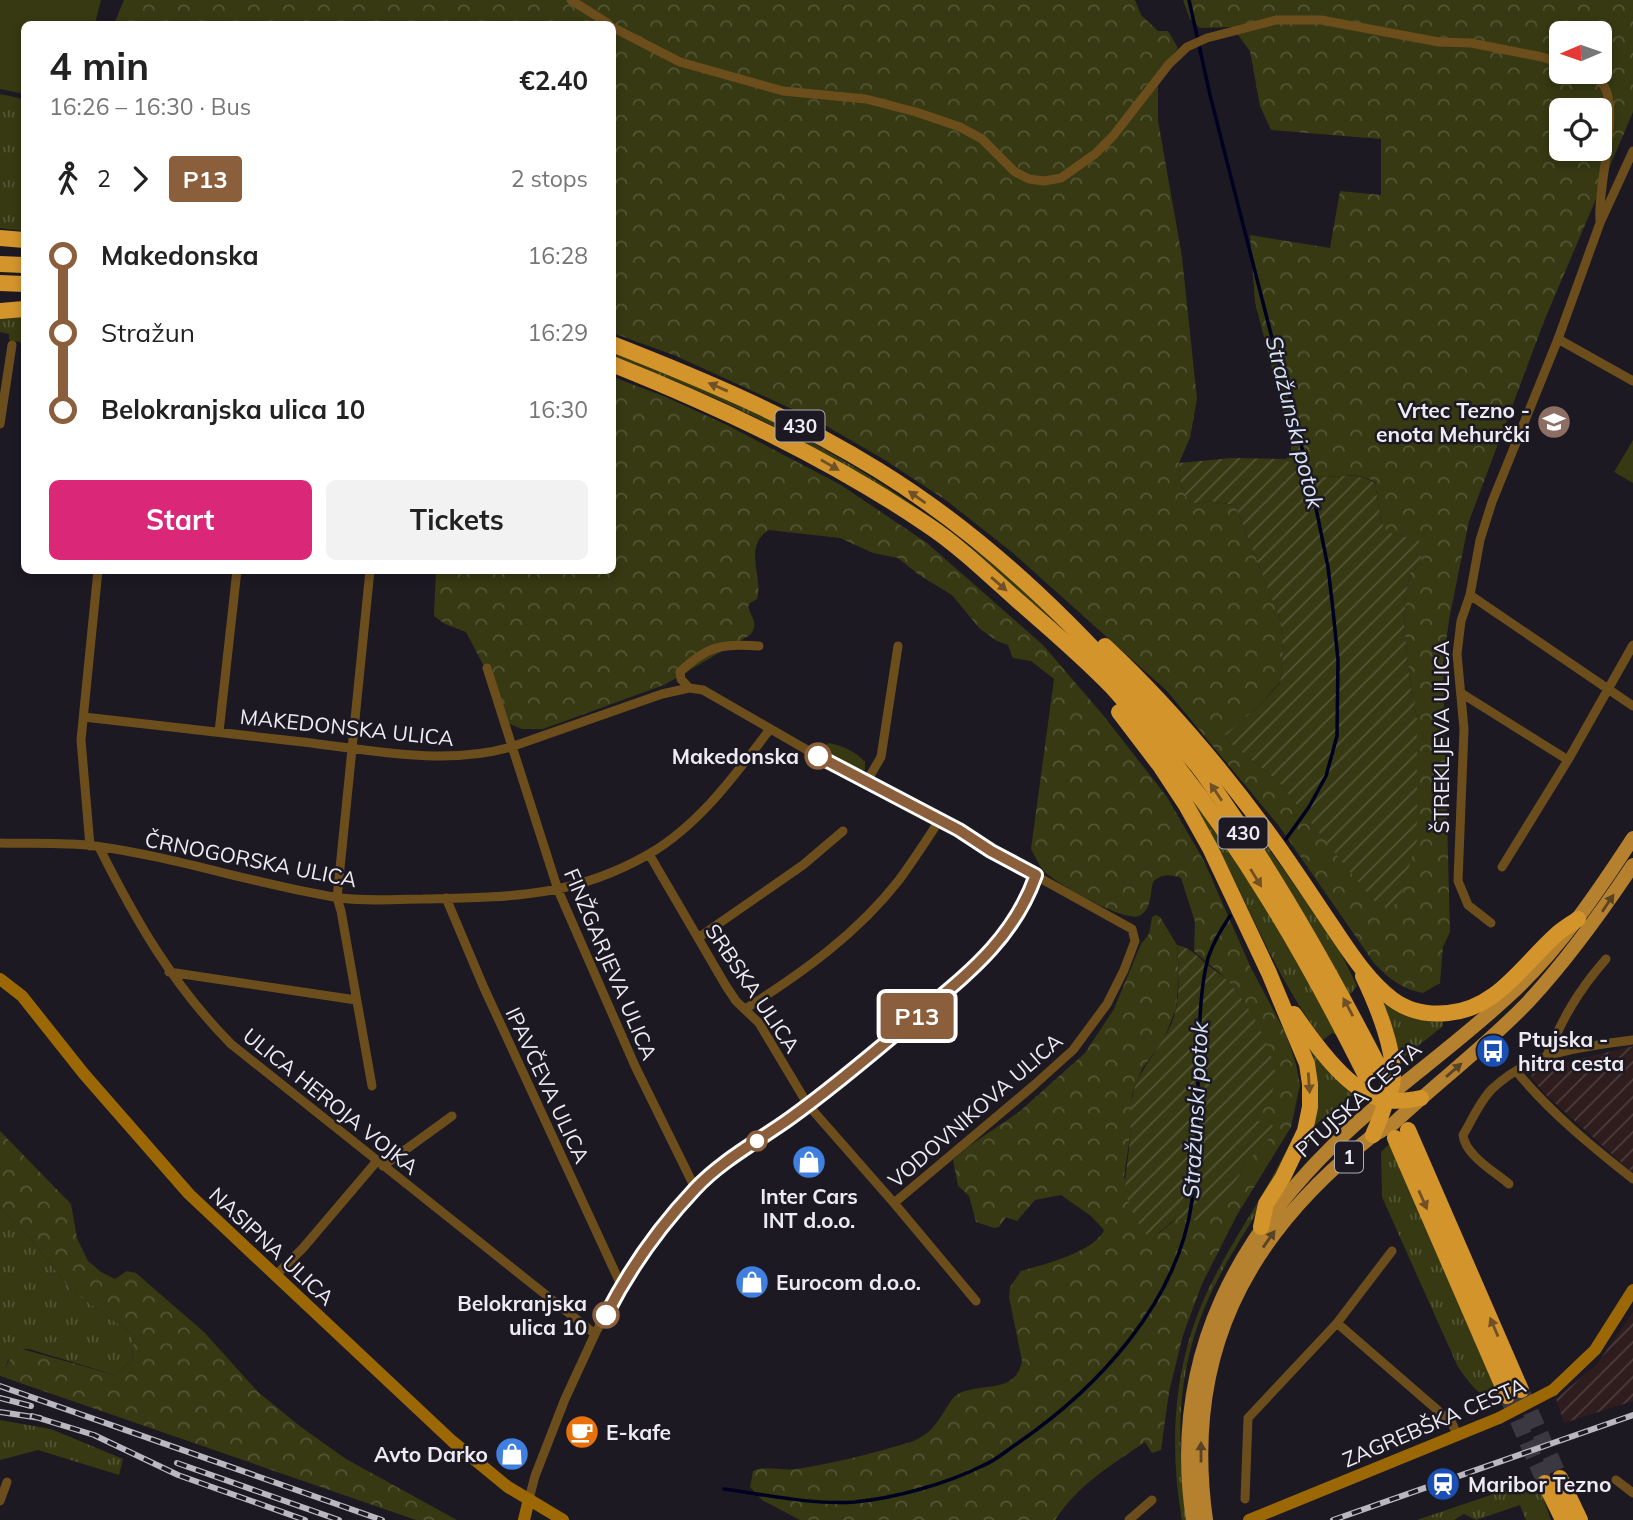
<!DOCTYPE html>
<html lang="en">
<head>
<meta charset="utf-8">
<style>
	body { margin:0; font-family:Mulish,sans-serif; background:#f2f2f2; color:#222; height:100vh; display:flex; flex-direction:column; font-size:26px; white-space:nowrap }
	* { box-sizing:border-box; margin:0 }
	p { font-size:23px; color:#767676 }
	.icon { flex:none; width:38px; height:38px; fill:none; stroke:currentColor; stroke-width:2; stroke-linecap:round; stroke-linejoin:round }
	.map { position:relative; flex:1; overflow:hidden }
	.sheet { position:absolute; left:21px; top:21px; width:595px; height:553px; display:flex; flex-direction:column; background:#fff; border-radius:10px; box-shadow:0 4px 10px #0003 }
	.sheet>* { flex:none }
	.badge { padding:0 14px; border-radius:5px; font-size:24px; line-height:46px }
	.needle { width:46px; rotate:268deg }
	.tools { position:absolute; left:1549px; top:21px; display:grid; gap:14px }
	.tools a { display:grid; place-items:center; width:63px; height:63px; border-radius:10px; background:#fff; box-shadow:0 4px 10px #0003; font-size:35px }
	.map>.badge { position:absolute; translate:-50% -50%; box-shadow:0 0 0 4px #fff }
	.legs { display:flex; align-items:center; gap:10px; height:77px; padding:0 28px; font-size:23px }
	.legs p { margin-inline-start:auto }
	.head { display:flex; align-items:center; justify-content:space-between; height:119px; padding:0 28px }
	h1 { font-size:38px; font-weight:700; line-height:52px }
	.cta { display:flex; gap:14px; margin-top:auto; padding:14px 28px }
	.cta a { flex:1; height:80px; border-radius:10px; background:#db2777; color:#fff; font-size:28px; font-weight:700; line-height:80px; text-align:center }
	.cta a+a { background:#f2f2f2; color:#222 }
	ul { padding:0 28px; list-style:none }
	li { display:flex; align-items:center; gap:24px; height:77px; font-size:26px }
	li i { display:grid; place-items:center; width:10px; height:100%; margin:0 9px; background:currentColor }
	li i::after { content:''; width:18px; height:18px; margin:-9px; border:5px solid; border-radius:50%; background:#fff }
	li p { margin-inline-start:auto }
	li:first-child i { background:linear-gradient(#0000 50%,currentColor 0) }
	li:last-child i { background:linear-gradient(currentColor 50%,#0000 0) }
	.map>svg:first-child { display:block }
	.industrial { fill:url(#industrial-furrows) }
	.grass { fill:url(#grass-tufts) }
	.forest { fill:url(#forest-crowns); fill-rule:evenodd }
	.garden { fill:url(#garden-furrows) }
	.pitch { fill:#363912 }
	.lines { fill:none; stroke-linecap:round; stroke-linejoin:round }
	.stream { stroke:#000023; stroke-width:3.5 }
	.highway-tunnel { stroke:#3b3842; stroke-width:16; stroke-dasharray:16 8; stroke-linecap:butt }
	.street { stroke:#6c4d1c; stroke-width:9 }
	.secondary { stroke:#9b6805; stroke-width:12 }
	.primary { stroke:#b5812e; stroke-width:14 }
	.highway { stroke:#d4942c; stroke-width:16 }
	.rail-casing { stroke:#b9b7bf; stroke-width:6 }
	.rail { stroke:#1c1923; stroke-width:3.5; stroke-dasharray:10; stroke-linecap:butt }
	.secondary-bridge { stroke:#9b6805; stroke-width:12 }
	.oneway { fill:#6f5027 }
	.oneway2 { fill:#594327 }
	.line-1-casing { stroke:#fff; stroke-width:16 }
	.line-1 { stroke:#8b5e3c; stroke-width:10 }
	.stop-1-dot { fill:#fff; stroke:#8b5e3c; stroke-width:3.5 }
	.labels { text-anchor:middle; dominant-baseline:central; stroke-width:5; stroke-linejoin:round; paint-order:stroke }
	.shield { fill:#1c1923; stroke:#aeacb4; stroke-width:2 }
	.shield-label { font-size:19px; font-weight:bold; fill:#edebf2 }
	.poi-label { font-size:21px; font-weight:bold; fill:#edebf2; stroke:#1c1923; text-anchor:start }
	.street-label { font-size:21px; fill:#edebf2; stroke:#1c1923 }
	.stop-label { font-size:21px; font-weight:bold; fill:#edebf2; stroke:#1c1923; text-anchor:end }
	.water-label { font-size:23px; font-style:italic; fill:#d6e2f5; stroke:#1c1923 }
</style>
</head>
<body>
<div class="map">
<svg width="1633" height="1520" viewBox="0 0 1633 1520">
	<defs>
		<pattern id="industrial-furrows" width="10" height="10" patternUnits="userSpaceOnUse" patternTransform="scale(1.75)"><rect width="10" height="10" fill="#2f1c1d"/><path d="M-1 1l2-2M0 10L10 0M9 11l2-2" fill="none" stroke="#4d3d3e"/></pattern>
		<pattern id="grass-tufts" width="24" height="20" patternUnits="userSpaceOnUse" patternTransform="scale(1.75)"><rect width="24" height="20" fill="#363912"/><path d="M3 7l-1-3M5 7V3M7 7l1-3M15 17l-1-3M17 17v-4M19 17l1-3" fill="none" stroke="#535635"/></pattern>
		<pattern id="forest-crowns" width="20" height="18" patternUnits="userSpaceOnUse" patternTransform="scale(1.75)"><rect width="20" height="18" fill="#363912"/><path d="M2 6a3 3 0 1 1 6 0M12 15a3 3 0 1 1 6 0" fill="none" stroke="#535635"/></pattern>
		<pattern id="garden-furrows" width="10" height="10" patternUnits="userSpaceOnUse" patternTransform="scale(1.75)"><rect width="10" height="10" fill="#363912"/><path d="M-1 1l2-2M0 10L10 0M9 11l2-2" fill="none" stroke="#535635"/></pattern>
	</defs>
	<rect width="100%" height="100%" fill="#1c1923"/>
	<path class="industrial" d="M1633,1046V1173L1547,1096L1531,1078L1532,1074L1546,1067Z
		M1633,1312V1401L1564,1423L1556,1399L1597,1364Z"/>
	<path class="grass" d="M0,94L24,99V231L0,228Z
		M24,314V343L9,340V334L0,332V316Z
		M612,353C655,369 699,385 740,405C854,460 962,531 1054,618C1075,637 1093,660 1111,681C1145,717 1178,754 1208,793L1205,796L1103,673L873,483C792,432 704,389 613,358Z
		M829,743C843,746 855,751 865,762V770L857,772L825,756L823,751L824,746Z
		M1179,779L1268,906L1340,1037L1332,1033L1323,1040C1283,988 1258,928 1229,869C1214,838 1196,809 1179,779Z
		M1226,797L1236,806L1269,849L1337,945L1357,986L1349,996Z
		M1376,990L1442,1015L1443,1026L1398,1062Z
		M1305,1042L1356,1092L1308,1131Z
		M1392,1141L1505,1398C1483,1405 1469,1382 1458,1367L1382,1197L1381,1152Z
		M1291,1142C1285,1157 1279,1173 1272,1187C1253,1221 1230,1253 1213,1289C1175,1367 1176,1437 1187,1520H1182C1168,1441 1174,1359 1210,1286C1227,1251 1249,1218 1268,1184C1276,1171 1283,1156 1291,1142Z
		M0,1207L32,1241L71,1290L134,1335L132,1360L115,1375L29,1349H22L8,1360L6,1366L0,1369Z
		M0,1420L51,1429L123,1459L119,1475L38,1450L0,1460Z
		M1532,1481L1541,1491L1551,1520H1526L1520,1505L1476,1520L1464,1514L1454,1520H1417Z"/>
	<path class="forest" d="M124,0H1135L1141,15L1158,31H1168L1178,48L1158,71V120L1182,257L1197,399L1190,438L1179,463L1181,486L1189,501L1197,504L1208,501L1235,505L1281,622L1283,655L1280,682L1256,709L1225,734L1229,742L1278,781L1376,903L1416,763L1417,719L1410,684L1404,625L1406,593L1410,573L1422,563L1407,537L1387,532L1381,521L1375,482C1344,464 1319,493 1286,459L1291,454V443L1255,302L1250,235L1330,248L1340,191L1381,195V139L1271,130L1260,106L1250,51L1232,27L1200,28L1190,19L1183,0H1633V112L1545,319L1469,521L1449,620L1443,664L1450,932L1443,947L1440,983L1423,993C1402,989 1389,979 1374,963L1279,826L1167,691L1013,553L947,501L885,460L816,420L676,356L613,333L612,24H114ZM1561,33H1600V72H1561ZM1561,110H1600V149H1561Z
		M613,377L666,397L729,426L841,485L927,543L1043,645L1103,715L1167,797L1204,861L1251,968L1286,1034L1296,1064L1300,1085L1291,1127L1237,1215L1202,1284L1183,1335L1169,1392L1161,1450L1152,1453L1145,1442C1110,1466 1079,1484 1055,1520H800L762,1500L750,1487L753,1471C765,1465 782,1471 797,1469C835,1463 874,1453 911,1442C929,1435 935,1426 945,1410C948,1405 951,1400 955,1396C977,1380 1015,1397 1022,1361L1009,1297L1010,1287L1021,1271C1044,1264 1093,1253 1104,1230L1091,1216L1061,1195L1035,1200L1017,1221L1006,1217L999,1227L994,1228L976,1222L969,1196L958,1186L953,1160L969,1146L1019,1112L1085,1053L1114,1009L1141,944L1149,934L1152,917L1156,915L1160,917L1177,945L1179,975L1176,1009L1164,1039L1142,1069L1132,1095L1130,1136L1124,1177L1159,1233L1176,1219L1199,1221L1234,1186L1243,1166L1254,1152L1258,1118L1275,1072C1264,1039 1251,1006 1227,980C1219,971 1204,961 1194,951L1195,922L1181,878C1171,874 1161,874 1153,882C1150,893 1152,910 1139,916C1124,922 1057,884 1045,872C1039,866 1035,856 1031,849L1054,679L1031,661L1013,658L1008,645L997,641L980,629L952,595L919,575L898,558L873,553L840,538L769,530C742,546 764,579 757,599L750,603L748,607C752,618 759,624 750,635L664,685L543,729H522L510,724L504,715L498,693L466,632L445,624L434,616L436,571L612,570Z
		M0,1131L71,1204L77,1238L88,1261L101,1272L115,1279L127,1271L136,1273L204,1332L258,1392L301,1427L346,1459L457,1520H416L0,1376V1369L6,1366L13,1353L22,1349L115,1375L132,1360L134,1335L71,1290L32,1241L0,1207Z"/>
	<path class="garden" d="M1232,458L1286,459C1319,493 1344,464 1375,483L1381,521L1387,532L1419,540L1422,563L1410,573L1406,593L1404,625L1410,684L1417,719V840L1399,901L1389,909L1376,903L1359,883L1278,781L1229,742L1225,734L1256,709L1280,683L1283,655L1281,622L1235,505L1208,501L1197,504L1189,501L1181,486L1179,463Z
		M1177,945C1193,948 1200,960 1213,969C1217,973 1222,974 1226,979C1246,1000 1270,1042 1275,1071C1276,1082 1272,1093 1269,1103L1262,1108L1258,1121L1272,1124L1275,1132L1243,1166L1234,1186L1214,1214L1199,1221L1176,1219C1168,1223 1158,1237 1149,1235C1143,1234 1141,1229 1139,1224C1117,1188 1128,1174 1130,1137C1131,1122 1129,1108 1133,1094C1141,1062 1170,1041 1176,1009C1180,988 1179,965 1177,945Z"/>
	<path class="pitch" d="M0,0H101L95,24H24V94L0,89Z
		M1633,440V483L1614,472Z"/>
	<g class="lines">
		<path class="stream" d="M1189,0L1210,95L1271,334L1290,396L1317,513L1328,567L1333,610L1338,660L1337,736L1326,776L1309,807L1286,839
			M724,1489C767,1495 812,1505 855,1502C895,1498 946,1484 982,1466C995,1461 1006,1451 1018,1443C1099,1387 1178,1302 1192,1201C1199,1149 1197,1094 1199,1042C1200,1014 1201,985 1208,958C1213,943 1222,928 1230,916"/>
		<path class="highway-tunnel" d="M1521,1390L1560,1478
			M1508,1398L1545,1483"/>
		<path class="street" d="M571,0L609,24
			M612,27L680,62L783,91L866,99L916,112L960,127L982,139L1015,172L1029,179L1044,181L1061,178L1095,154L1113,136L1169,64L1187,47L1207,38L1276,20H1321L1439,42L1471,43L1542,57L1561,63
			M1582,72C1591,75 1598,77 1604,86C1620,112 1597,188 1600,220
			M1558,339L1633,381
			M0,424L12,345
			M370,570L337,898L341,911L372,1086
			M1470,595L1633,706
			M487,668L558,890L635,1066L695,1188
			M689,688L681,679L680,672C707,646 722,643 759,646
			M1461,693L1568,760
			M84,717C157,725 230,733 303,742C371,750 444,766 511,747L662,694L689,688L703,690L814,754L959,830L991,851L1132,929L1135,941L1124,970L1107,1004L1073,1050L1033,1086L894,1203
			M219,732L237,570
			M867,781L881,757L898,646
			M0,843C31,844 64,842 95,846C176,857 254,884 334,897C362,902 395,899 423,899C508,897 573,898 649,854C699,825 736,774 770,729
			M90,846L81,740L98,570
			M99,847C136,921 172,984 231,1044L595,1334
			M649,854L726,986L736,1001L759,1023L808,1105L894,1203L976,1301
			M1502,867L1568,760L1633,645
			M446,898L484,988L621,1285
			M1491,923L1468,905L1458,881L1464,729L1457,654L1461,621L1470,595L1480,540L1492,502L1558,339L1600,223L1633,151
			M698,938L803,865L843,831
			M169,972L356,1000
			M745,1009C802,973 857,934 899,880C913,861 926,841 939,821
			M1547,1055C1564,1016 1578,991 1606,959
			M1516,1071C1550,1112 1591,1146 1633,1179
			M383,1166L452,1116
			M1509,1184C1495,1172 1465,1155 1463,1135C1472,1120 1480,1101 1492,1089C1532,1051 1582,1047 1633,1040
			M275,1276L303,1248L377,1161
			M1337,1323L1442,1414L1452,1423L1457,1435
			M1616,1480L1633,1493
			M529,1499L535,1476L565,1399L595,1334L621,1285L651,1242L695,1188L871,1056L969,974L997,944L1021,907L1036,875
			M1245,1499L1248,1418L1337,1323L1392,1251
			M0,1501L7,1482
			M1129,1520L1152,1500"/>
		<path class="secondary" d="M0,979L22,996L84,1074L189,1194L452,1441L508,1487L563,1520
			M1553,1390L1595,1350L1633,1290
			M524,1520L529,1499
			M1249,1520L1499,1418"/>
		<path class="primary" d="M1193,1520C1168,1356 1239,1229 1358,1122C1408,1078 1463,1039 1512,993C1560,948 1597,893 1633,838
			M1206,1520C1183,1357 1244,1237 1371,1137C1378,1132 1386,1129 1394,1123C1438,1082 1487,1045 1529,1001C1568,959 1601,913 1633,865"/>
		<path class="highway" d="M0,238L24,240
			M0,264L24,265
			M0,283L24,284
			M0,311L24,309
			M612,344C704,380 794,418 878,470C982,534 1070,619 1150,711C1167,732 1187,751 1203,773C1270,865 1327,966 1379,1067
			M612,364C722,408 828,458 926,524C958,545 988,574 1017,600C1049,628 1081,655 1111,686C1127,703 1141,722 1156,740C1240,842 1306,956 1365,1074
			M1105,646C1165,702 1220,767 1269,834C1291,864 1311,895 1332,926C1349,951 1367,980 1392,999C1408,1011 1428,1015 1448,1013C1497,1009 1523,964 1557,934C1564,928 1571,924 1578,919
			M1119,712L1161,767L1186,805L1210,848L1269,973L1307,1064L1310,1084V1107L1305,1131L1283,1177L1266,1204L1261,1227
			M1363,976C1376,1003 1398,1055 1392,1085C1391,1091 1387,1095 1386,1100C1383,1113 1378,1123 1373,1135
			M1294,1014C1312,1040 1343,1084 1373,1096C1388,1103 1405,1101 1421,1098
			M1408,1130L1521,1390
			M1395,1138L1507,1396
			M1560,1478L1580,1520
			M1545,1483L1563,1520"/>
		<g class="rail-casing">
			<path id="rail" d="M0,1386L382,1520
				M0,1398L31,1406
				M0,1412L40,1418
				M32,1416L94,1435L178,1475L305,1520
				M177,1463L339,1520
				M1333,1520L1633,1415"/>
		</g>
		<use href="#rail" class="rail"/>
		<path class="secondary-bridge" d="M1499,1418L1553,1390"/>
	</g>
	<defs><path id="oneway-solid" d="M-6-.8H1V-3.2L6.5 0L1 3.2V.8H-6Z" transform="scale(1.75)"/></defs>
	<g class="oneway">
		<use href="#oneway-solid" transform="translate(718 387) rotate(-157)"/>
		<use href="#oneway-solid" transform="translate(830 465) rotate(30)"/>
		<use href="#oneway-solid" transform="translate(917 497) rotate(-145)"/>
		<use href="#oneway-solid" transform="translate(999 584) rotate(41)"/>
		<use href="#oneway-solid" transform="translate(1216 792) rotate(-124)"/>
		<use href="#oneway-solid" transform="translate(1256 878) rotate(58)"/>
		<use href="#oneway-solid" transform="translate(1348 1007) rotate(-118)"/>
		<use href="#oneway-solid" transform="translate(1309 1083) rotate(86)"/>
		<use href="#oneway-solid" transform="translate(1423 1200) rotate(66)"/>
		<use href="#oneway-solid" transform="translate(1494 1327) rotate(-113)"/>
	</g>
	<g class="oneway2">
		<use href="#oneway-solid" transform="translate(1608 903) rotate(-56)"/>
		<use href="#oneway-solid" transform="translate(1454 1070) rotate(-41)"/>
		<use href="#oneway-solid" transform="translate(1269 1239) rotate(-55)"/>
		<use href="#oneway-solid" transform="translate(1201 1452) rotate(-90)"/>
	</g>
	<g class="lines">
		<g class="line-1-casing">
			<path id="line-1" d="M606,1315C629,1270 660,1226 695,1189C721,1161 758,1141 789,1119C831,1089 870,1056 910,1022C962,978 1012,943 1036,875L991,851L959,830L818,756"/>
		</g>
		<use href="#line-1" class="line-1"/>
	</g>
	<defs>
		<g id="school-disc" transform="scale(1.75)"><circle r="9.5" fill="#8d6e63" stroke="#1c1923"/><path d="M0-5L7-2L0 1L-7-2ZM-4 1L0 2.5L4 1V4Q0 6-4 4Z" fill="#fff"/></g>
		<g id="bus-disc" transform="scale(1.75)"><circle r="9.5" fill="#1a4fb4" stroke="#1c1923"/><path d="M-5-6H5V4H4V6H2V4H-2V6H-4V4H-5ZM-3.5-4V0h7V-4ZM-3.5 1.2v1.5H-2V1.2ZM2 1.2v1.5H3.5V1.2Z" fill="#fff"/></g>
		<g id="shop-disc" transform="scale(1.75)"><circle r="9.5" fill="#3f7fe0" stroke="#1c1923"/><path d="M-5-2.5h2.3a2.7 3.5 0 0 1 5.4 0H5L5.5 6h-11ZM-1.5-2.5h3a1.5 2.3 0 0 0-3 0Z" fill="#fff"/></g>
		<g id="cafe-disc" transform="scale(1.75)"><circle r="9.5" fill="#e8710a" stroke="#1c1923"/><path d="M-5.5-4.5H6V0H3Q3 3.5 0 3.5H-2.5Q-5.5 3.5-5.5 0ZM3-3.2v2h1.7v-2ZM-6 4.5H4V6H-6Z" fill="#fff"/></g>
		<g id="station-disc" transform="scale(1.75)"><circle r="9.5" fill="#1a4fb4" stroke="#1c1923"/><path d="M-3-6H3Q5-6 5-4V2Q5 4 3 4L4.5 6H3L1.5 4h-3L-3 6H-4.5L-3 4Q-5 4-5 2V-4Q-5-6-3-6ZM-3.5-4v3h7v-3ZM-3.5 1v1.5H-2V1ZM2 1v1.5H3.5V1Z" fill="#fff"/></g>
	</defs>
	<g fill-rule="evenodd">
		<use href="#school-disc" x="1554" y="422"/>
		<use href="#bus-disc" x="1493" y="1051"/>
		<use href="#shop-disc" x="809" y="1162"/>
		<use href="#shop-disc" x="752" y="1282"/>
		<use href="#cafe-disc" x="582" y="1432"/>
		<use href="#shop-disc" x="512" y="1454"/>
		<use href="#station-disc" x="1443" y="1484"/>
	</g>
	<g class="stop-1-dot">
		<circle cx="818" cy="756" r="12"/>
		<circle cx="757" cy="1141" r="9"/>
		<circle cx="606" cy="1315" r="12"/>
	</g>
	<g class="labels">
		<g class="shield">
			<rect x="775.5" y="410.5" width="49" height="31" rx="5"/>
			<rect x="1218.5" y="817.5" width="49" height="31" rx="5"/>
			<rect x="1335" y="1141.5" width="28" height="31" rx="5"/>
		</g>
		<g class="shield-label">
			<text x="800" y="426">430</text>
			<text x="1243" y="833">430</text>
			<text x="1349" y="1157">1</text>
		</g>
		<g class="poi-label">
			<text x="1530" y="410" text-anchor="end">Vrtec Tezno -<tspan x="1530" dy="24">enota Mehurčki</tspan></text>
			<text x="1518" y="1039">Ptujska -<tspan x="1518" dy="24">hitra cesta</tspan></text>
			<text x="809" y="1196" text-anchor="middle">Inter Cars<tspan x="809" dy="24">INT d.o.o.</tspan></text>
			<text x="776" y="1282">Eurocom d.o.o.</text>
			<text x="606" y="1432">E-kafe</text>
			<text x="488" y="1454" text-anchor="end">Avto Darko</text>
			<text x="1468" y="1484">Maribor Tezno</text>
		</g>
		<g class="street-label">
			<text transform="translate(347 727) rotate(6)">MAKEDONSKA ULICA</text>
			<text transform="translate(1441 737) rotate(-90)">ŠTREKLJEVA ULICA</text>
			<text transform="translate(251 859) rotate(11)">ČRNOGORSKA ULICA</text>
			<text transform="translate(611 964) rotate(67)">FINŽGARJEVA ULICA</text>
			<text transform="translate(753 988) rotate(56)">SRBSKA ULICA</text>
			<text transform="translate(548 1085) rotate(65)">IPAVČEVA ULICA</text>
			<text transform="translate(1358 1099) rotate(-42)">PTUJSKA CESTA</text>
			<text transform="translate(331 1101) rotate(39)">ULICA HEROJA VOJKA</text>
			<text transform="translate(975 1110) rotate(-41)">VODOVNIKOVA ULICA</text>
			<text transform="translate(272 1246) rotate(43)">NASIPNA ULICA</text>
			<text transform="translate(1434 1422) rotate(-23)">ZAGREBŠKA CESTA</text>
		</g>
		<g class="stop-label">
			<text x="799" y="756">Makedonska</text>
			<text x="587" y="1303">Belokranjska<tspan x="587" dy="24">ulica 10</tspan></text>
		</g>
		<g class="water-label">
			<text transform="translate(1295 422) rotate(76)">Stražunski potok</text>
			<text transform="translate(1195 1110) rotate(-87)">Stražunski potok</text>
		</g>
	</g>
</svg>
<div class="tools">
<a><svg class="needle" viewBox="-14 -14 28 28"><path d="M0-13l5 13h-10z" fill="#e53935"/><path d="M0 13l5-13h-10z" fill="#767676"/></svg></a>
<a><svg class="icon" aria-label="locate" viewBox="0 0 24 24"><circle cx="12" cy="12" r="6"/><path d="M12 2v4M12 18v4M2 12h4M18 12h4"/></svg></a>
</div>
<b class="badge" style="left:917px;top:1016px;background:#8b5e3c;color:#fff">P13</b>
<section class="sheet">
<div class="head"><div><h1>4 min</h1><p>16:26 – 16:30 · Bus</p></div><b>€2.40</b></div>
<div class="legs"><svg class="icon" aria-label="walk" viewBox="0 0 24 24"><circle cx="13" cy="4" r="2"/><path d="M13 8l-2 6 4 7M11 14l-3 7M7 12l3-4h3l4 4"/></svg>2<svg class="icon" aria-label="forward" viewBox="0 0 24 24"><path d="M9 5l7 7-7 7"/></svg><b class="badge" style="background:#8b5e3c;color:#fff">P13</b><p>2 stops</p></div>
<ul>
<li><i style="color:#8b5e3c"></i><b>Makedonska</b><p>16:28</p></li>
<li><i style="color:#8b5e3c"></i><span>Stražun</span><p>16:29</p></li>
<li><i style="color:#8b5e3c"></i><b>Belokranjska ulica 10</b><p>16:30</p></li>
</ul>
<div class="cta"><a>Start</a><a>Tickets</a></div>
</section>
</div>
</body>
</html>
